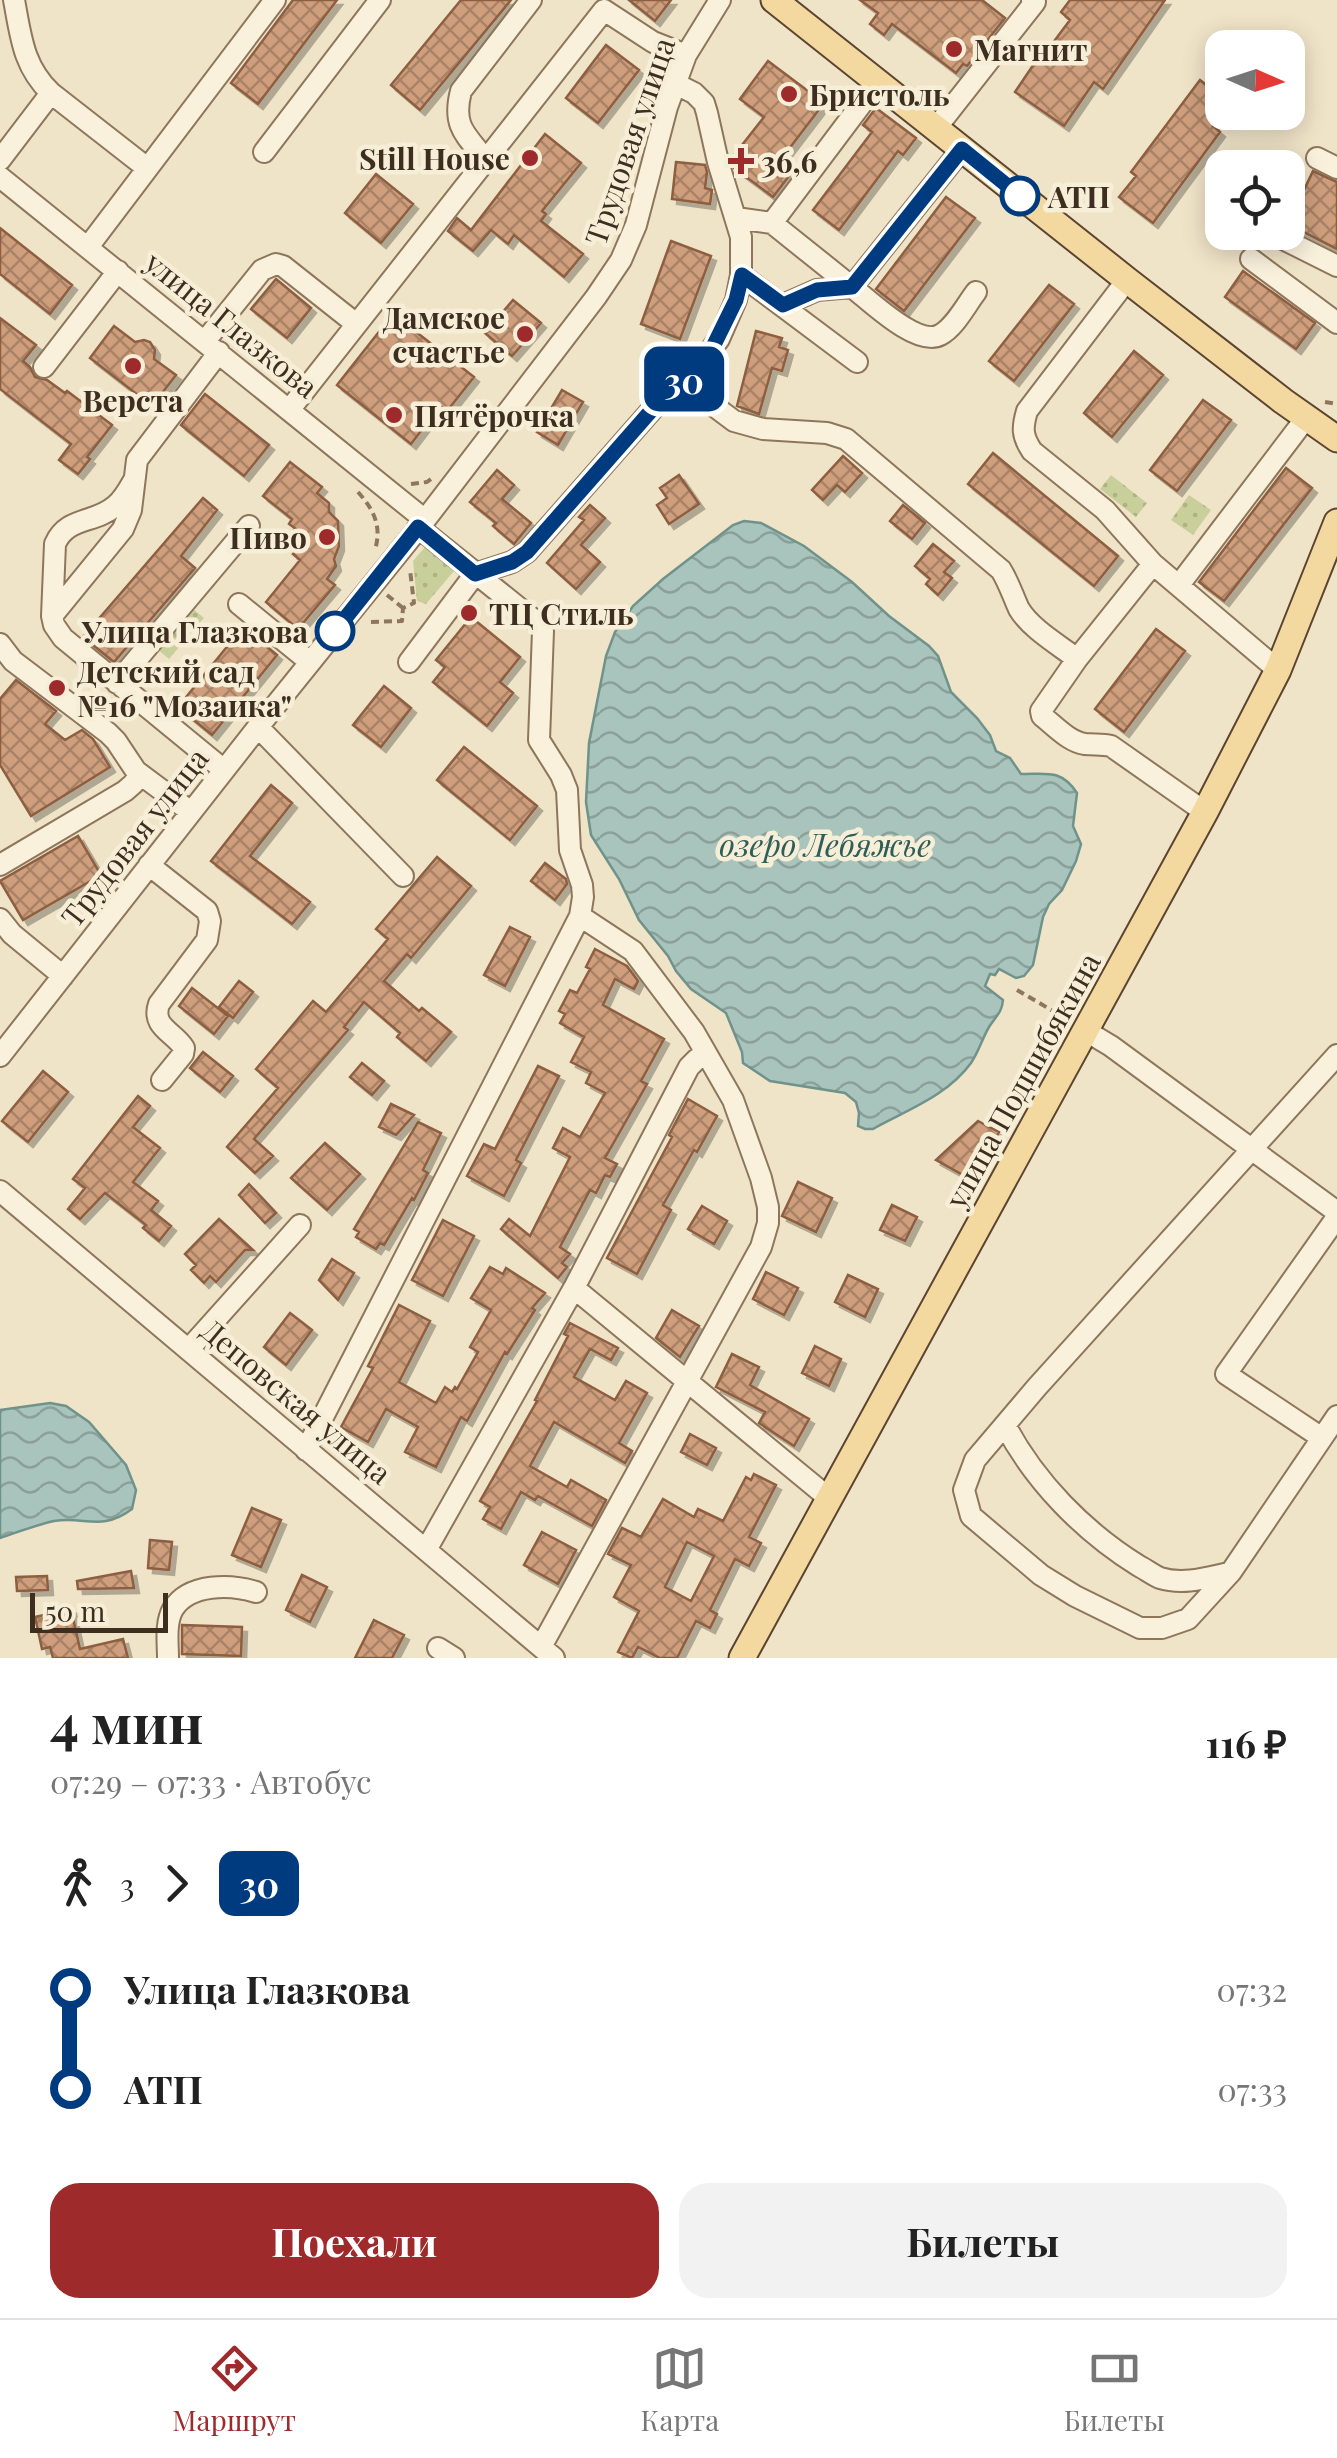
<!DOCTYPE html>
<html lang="ru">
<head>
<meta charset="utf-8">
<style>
	body { margin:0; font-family:"Playfair Display",serif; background:#f2f2f2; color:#222; height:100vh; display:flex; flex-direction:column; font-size:38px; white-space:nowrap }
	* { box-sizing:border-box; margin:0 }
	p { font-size:32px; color:#767676 }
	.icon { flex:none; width:55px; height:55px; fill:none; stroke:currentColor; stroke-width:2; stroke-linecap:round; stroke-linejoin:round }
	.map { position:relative; height:1658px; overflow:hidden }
	.side { display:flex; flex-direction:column; background:#fff; flex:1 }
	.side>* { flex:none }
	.badge { padding:0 20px; border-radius:15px; font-size:35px; line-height:65px }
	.needle { width:65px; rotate:93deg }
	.buttons { position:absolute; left:1205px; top:30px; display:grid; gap:20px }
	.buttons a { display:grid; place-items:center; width:100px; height:100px; border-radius:20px; background:#fff; box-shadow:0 5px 25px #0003; font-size:50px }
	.scale { position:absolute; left:30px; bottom:25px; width:138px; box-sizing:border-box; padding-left:10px; border:5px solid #3d2e20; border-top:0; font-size:28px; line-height:35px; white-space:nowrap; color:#3d2e20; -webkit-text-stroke:8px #f7eed8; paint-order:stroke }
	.map>.badge { position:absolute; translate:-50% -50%; box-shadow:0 0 0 5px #fff }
	.legs { display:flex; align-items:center; gap:15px; height:110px; padding:0 50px; font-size:32px }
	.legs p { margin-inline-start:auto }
	.head { display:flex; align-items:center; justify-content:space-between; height:170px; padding:0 50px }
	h1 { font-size:55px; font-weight:700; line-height:75px }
	.primary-button { display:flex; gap:20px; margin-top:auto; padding:20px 50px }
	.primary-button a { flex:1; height:115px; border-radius:30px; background:#9e2a2b; color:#fff; font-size:40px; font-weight:700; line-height:115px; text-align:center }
	.primary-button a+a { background:#f2f2f2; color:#222 }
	ul { padding:0 50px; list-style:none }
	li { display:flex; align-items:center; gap:35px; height:100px; font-size:38px }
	li i { display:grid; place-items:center; width:15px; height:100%; margin:0 12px; background:currentColor }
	li i::after { content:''; width:25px; height:25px; margin:-12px; border:8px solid; border-radius:50%; background:#fff }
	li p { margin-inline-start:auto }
	li:first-child i { background:linear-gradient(#0000 50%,currentColor 0) }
	li:last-child i { background:linear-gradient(currentColor 50%,#0000 0) }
	.tabs { display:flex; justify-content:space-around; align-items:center; height:140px; border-top:2px solid #e0e0e0; background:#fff; font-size:28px; color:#767676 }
	.tabs a { display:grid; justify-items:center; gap:5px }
	.tabs .on { color:#9e2a2b }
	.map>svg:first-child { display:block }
	.green { fill:url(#green-dots) }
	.water { fill:url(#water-waves); stroke:#6f938a; stroke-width:2.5 }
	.building { fill:url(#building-cross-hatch); stroke:#8d5f41; stroke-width:2.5; fill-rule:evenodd; filter:url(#shadow) }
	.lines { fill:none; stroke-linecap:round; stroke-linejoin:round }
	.minor-casing { stroke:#8d765c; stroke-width:24 }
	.major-casing { stroke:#5b4430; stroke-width:29 }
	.path { stroke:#8d765c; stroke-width:4; stroke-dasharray:8 5; stroke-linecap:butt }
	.minor { stroke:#faf1dc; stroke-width:20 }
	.major { stroke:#f3d9a0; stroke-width:25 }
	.line-1-casing { stroke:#fff; stroke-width:22 }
	.line-1 { stroke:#003b80; stroke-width:15 }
	.poi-dot { fill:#9e2a2b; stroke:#f7eed8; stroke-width:4 }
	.stop-1-dot { fill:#fff; stroke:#003b80; stroke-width:5 }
	.labels { text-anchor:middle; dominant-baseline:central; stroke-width:9; stroke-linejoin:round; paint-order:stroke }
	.poi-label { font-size:30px; font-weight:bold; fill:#3d2e20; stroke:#f7eed8; text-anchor:start }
	.street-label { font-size:30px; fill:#3d2e20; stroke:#f7eed8 }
	.stop-label { font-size:30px; font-weight:bold; fill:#3d2e20; stroke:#f7eed8; text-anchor:start }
	.water-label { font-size:32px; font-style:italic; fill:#2f5d5a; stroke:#f7eed8 }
</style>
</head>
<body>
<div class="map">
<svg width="1337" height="1658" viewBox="0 0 1337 1658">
	<defs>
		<pattern id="green-dots" width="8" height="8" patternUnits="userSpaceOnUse" patternTransform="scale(2.5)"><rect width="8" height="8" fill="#c9cf9b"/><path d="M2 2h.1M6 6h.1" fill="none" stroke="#aeb285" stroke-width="1.8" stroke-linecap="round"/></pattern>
		<pattern id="water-waves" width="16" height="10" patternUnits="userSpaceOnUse" patternTransform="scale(2.5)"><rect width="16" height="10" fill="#a9c4bc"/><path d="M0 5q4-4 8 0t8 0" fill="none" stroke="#8ba098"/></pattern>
		<pattern id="building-cross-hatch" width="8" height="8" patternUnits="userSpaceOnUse" patternTransform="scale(2.5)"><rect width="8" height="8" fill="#cf9f7d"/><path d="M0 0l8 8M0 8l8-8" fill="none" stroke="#a98266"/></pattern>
		<filter id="shadow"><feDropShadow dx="5" dy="5" stdDeviation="0" flood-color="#0004"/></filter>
	</defs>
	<rect width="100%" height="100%" fill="#f0e4c8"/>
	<path class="green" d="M1111,475L1147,503L1136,517L1100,489Z
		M1189,495L1211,510L1193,535L1171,520Z
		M425,547L454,571L426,604L417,601L413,561Z
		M192,608L204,618L169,659L156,648Z"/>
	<path class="water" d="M744,521L761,523L804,546L852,582L889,616L929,646L938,656L951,692L977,718L990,735L996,751L1010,758L1021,774C1047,774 1061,769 1077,793L1073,826L1081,844L1076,861L1062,890L1049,904L1043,917L1033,965L1024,976L1016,978L999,969L995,975L990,974L985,986L1003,1000C1002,1013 995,1017 989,1027C982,1039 979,1051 971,1063C947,1096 907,1110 873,1129H865L858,1126L859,1113L856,1102L845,1093L770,1081L743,1063L742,1052L726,1013L691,989L676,971L668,956L639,920L619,879L591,835L586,802L589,743L606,656L615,632L633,606L663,579L733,525Z
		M50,1403L66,1406L89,1422L126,1465L136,1490L132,1509C101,1532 86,1516 54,1521C36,1525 18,1532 0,1538V1410Z"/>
	<path class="building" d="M293,0H337L258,104L231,83Z
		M461,0H511L420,110L391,85Z
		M629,0H671L655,21Z
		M860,0H982L1005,18L967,66L963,64L956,73L892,24L884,35L870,24L878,13Z
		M1070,0H1165L1103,89L1094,82L1064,126L1015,92L1038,58L1040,60L1070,20L1061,12Z
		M606,45L639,70L598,123L566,98Z
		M768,61L824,103L779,162L792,172L773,197L734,168L731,159L764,117L740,99Z
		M1200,80L1222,97V113L1213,126L1220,132L1153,223L1119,197L1136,176L1131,172Z
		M876,108L916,138L903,155L898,151L839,230L813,210L872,132L863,125Z
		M545,134L581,163L542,211L546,214L541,221L583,254L564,277L514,235L508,244L491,230L473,251L448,231L457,218L471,230Z
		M676,162L705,165L707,172L705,188L712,190L710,204L672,199Z
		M1313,171L1337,182V249L1288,224Z
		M376,174L413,204L381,243L345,213Z
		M946,197L975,218L904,311L876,289Z
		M0,228L72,285L50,314L0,274Z
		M671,241L711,256L680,339L641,324Z
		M1243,271L1315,323L1296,349L1225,297Z
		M276,279L311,308L287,338L251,309Z
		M1049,285L1074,304L1014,381L989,361Z
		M513,300L541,323L512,356L485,333Z
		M393,314L474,377L447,411L440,406L411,444L337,385Z
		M0,318L36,345L23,361L30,367L35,377L47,380L65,393L67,391L112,425L87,457L90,459L78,474L59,460L71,444L0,389Z
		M114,326L135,342L144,340L150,342L155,350L154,359L176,375L152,406L90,358Z
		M756,331L782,338L779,347L788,350L782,371L772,368L759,414L737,406Z
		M1134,351L1163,375L1112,437L1084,413Z
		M562,390L583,402L558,445L537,432Z
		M205,394L269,445L244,476L181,425Z
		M1203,400L1231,420L1177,491L1150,470Z
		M993,453L1118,556L1094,586L968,484Z
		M843,456L862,473L845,492L837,485L823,500L812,490Z
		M290,462L322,487L317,493L329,503V512L338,521L339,546L334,559L336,566L327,579L335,585L298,629L266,602L300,560L293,554L307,537L289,524L292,519L263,496Z
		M1286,468L1312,488L1224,601L1199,582Z
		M497,470L514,485L502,499L531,523L514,544L493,526L496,523L470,502Z
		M679,475L699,504L669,524L657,505L667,498L660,488Z
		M203,498L217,510L181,556L195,568L114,662L83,637Z
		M590,505L605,518L581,545L600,562L576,589L547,563L584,520L579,517Z
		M903,505L925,523L912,539L890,521Z
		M933,544L954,561L944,572L952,578L938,595L926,584L930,579L915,566Z
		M471,617L520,657L500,682L513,693L487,726L433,682L445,667L436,660Z
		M243,627L277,655L212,735L178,707Z
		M1156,629L1185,651L1124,732L1095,709Z
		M16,680L56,711L45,724L65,740L82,730L93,739L110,767L31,816L0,765V699Z
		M384,686L411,708L381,747L353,725Z
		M464,747L537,806L510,840L437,780Z
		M271,785L292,803L250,856L310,902L292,924L211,861Z
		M78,836L101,875L23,920L0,881Z
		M437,857L471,886L411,958L407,954L384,981L419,1011L422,1008L451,1032L426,1061L397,1037L400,1033L364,1002L344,1027L348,1030L254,1139L273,1156L255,1173L227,1147L278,1088L256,1069L313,1001L326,1012L388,939L376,929Z
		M545,863L566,879L567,884L555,900L531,881Z
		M510,927L530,937L505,986L484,975Z
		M595,949L627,966L638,981L634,989L615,979L603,1005L664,1039L641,1081L647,1084L605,1158L617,1164L610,1177L605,1175L596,1193L590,1190L560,1247L570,1254L562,1263L567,1267L558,1278L501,1229L509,1219L530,1236L570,1157L553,1148L563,1128L580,1137L605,1093L586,1083L591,1072L571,1062L584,1037L560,1023L565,1014L559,1011L570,990L577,993L590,969L586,967Z
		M239,981L253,992L233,1018L219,1007Z
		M192,988L228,1016L214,1034L179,1006Z
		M203,1052L233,1076L220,1092L190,1068Z
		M362,1063L384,1081L372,1095L350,1077Z
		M538,1066L559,1076L516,1160L521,1163L504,1196L467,1176L484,1144L495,1149Z
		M43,1071L68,1092L28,1142L2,1121Z
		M138,1096L150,1106L133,1127L160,1148L133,1182L158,1201L151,1210L171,1226L159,1241L143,1228L146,1225L105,1193L80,1219L68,1209L85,1188L73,1179Z
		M688,1099L717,1116L697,1152L694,1150L663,1205L671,1210L637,1274L607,1258L672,1137L669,1135Z
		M391,1104L414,1115L396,1135L379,1127Z
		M978,1121L999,1132L972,1180L936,1160Z
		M418,1122L441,1133L423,1170L428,1173L414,1200L412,1198L384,1245L380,1243L376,1249L356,1237L359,1232L354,1229Z
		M325,1143L360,1174L327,1210L291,1178Z
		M798,1182L832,1198L816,1232L782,1216Z
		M249,1184L276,1213L265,1223L239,1195Z
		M892,1205L917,1217L905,1241L880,1230Z
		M702,1206L727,1221L714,1244L688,1229Z
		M219,1219L253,1250H245L216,1282L210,1276L204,1283L191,1270L196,1265L185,1254Z
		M443,1220L474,1236L443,1296L412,1280Z
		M332,1259L354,1273L338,1300L319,1280Z
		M490,1267L503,1274L506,1268L545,1293L532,1308L535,1310L507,1354L505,1352L467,1421L461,1417L436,1467L405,1452L418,1427L386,1409L368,1442L341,1427L373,1368L368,1366L399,1305L430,1321L399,1382L436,1403L445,1387L452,1392L455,1387L457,1389L478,1352L470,1347L491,1310L471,1298Z
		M766,1272L798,1288L784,1315L753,1299Z
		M848,1275L878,1289L865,1317L835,1302Z
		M672,1310L699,1326L680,1357L656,1338Z
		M290,1313L312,1330L286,1365L264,1347Z
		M570,1323L618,1348L611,1360L590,1349L574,1377L615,1400L626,1381L647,1393L619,1443L632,1451L625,1463L554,1422L530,1466L567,1487L571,1480L606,1500L592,1526L538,1496L535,1500L521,1492L501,1529L483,1519L490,1507L480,1501L537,1401L535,1400L568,1336L564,1334Z
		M815,1346L841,1359L829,1386L802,1373Z
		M732,1354L759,1367L750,1385L809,1419L794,1446L759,1423L765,1412L716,1387Z
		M690,1434L716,1448L707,1465L681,1452Z
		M754,1474L776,1485L749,1537L761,1543L749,1566L735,1559L710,1610L717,1614L710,1628L696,1621L677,1658H660L638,1647L632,1658L618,1652L639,1611L614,1597L631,1565L608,1554L622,1528L641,1537L663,1499L694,1517L698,1509L723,1521L746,1477L751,1480ZM687,1542L714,1556L691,1601L665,1587Z
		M252,1508L281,1520L261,1567L232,1555Z
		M542,1532L576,1550L558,1584L524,1565Z
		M150,1540L172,1542L169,1570L148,1568Z
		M131,1571L134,1588L78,1589L77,1581Z
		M302,1575L327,1587L310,1622L286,1610Z
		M47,1576L48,1590L17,1591L16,1577Z
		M71,1609L80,1649L123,1639L128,1658H53L50,1647L42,1649L35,1617Z
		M374,1620L404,1635L392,1658H355Z
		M182,1625L242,1627L241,1656L182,1654Z"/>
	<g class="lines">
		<g class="minor-casing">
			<path id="minor" d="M14,0C21,37 23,66 51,93
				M936,128L1035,2L1032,0
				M264,152L380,0
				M1317,158L1337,168
				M0,160L51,93L147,168
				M486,160C465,134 452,126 461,91L531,0
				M0,177L425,520
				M736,218L772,223L852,287L962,149
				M772,223L878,82
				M1275,235L1337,266
				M88,247L275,0
				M1251,259L1337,323
				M741,275L857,362
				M1127,280L1027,411C1022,428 1022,436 1032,451L1105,510L1153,564L1278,670
				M783,305L817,290L852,287C870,301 917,347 940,335C955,327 966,305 976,292
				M205,341L262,270L276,264L283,266L355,323
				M44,367L118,271
				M695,371L714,406L734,421L763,429L827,433L846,439L1001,570C1009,583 1013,596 1019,609C1031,629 1059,645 1077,659
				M290,409L604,10L653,42L686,55
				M134,480C129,489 123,500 115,506C95,524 67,516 55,544L52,616L54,625L63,638L224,770
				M1153,564L1077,659L1041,711L1042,716C1055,726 1069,742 1085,744C1095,745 1102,744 1111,746L1205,812
				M475,574L512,562L527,552L664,396L695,371L719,339L736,300L741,275V237L718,162L707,113L704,103L694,93L674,83
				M1179,585L1306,418
				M239,604L310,662
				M52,616L123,529L131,510L137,460L219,352
				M0,644L13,661L108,733L116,741L136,771L191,812
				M409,662L475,574
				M117,683L249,526
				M258,727L403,876
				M0,865L125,791L133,784L140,774
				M149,865L207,911L210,921L207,940L159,1004C151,1027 174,1032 184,1048L183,1054L162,1080
				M0,919L12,934L63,976
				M1086,1031L1111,1046L1337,1212
				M1337,1055L1037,1387L975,1460L964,1490L971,1516L1041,1575L1075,1596L1140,1628H1162L1188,1619L1231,1572L1337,1416
				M0,1056L258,727L425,520L596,297L621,260L636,225L667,107L686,55L720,0
				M0,1191L554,1658
				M574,1288L830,1499
				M189,1349L300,1225
				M1005,1425C1035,1482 1084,1532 1139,1566C1145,1569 1153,1575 1160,1578C1183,1585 1206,1578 1229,1573
				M1322,1438L1226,1374L1337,1217
				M306,1450L580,916L583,897L582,885L570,850L567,790L561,775L539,740L543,631L539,624L418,527
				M426,1550L574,1288L689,1067L697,1059L707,1055
				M541,1647L761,1247L768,1223V1207L761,1178L733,1100L694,1032L633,951L580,916
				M438,1648L454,1658
				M168,1658C168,1643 165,1623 173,1609C189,1583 231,1584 256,1592"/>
		</g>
		<g class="major-casing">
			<path id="major" d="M774,0L1127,280L1283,401L1337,439
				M742,1658L1205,812L1278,670L1337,522"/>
		</g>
		<path class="path" d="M1325,402L1337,404
			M411,484L427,482L431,479
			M358,492C374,510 382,526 375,550
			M387,595L403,608
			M371,622L402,621L403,608L414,603L410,570
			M1017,990L1053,1011"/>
		<use href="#minor" class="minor"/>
		<use href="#major" class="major"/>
	</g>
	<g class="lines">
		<g class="line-1-casing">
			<path id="line-1" d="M335,631L418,527L475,574L512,562L527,552L664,396L695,371L710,353L736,300L742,275L783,305L817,290L852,287L962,149L1020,196"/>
		</g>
		<use href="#line-1" class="line-1"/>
	</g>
	<g class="poi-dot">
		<circle cx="954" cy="49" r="10"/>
		<circle cx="789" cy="94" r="10"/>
		<circle cx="530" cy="158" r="10"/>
		<path d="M736 146h10v10h10v10h-10v10h-10v-10h-10v-10h10z"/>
		<circle cx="525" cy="334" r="10"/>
		<circle cx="133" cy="366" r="10"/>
		<circle cx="394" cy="415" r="10"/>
		<circle cx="327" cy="537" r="10"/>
		<circle cx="469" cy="613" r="10"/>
		<circle cx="57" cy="688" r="10"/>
	</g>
	<g class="stop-1-dot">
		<circle cx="1020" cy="196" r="18"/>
		<circle cx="335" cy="631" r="18"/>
	</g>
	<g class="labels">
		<g class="poi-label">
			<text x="974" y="49">Магнит</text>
			<text x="809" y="94">Бристоль</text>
			<text x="510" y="158" text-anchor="end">Still House</text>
			<text x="761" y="161">36,6</text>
			<text x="505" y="317" text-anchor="end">Дамское<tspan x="505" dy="34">счастье</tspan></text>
			<text x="133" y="400" text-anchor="middle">Верста</text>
			<text x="414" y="415">Пятёрочка</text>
			<text x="307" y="537" text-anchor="end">Пиво</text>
			<text x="489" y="613">ТЦ Стиль</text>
			<text x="77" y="671">Детский сад<tspan x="77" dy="34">№16 "Мозаика"</tspan></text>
		</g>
		<g class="street-label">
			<text transform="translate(629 141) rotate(-71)">Трудовая улица</text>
			<text transform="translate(232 324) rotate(39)">улица Глазкова</text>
			<text transform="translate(134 837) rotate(-52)">Трудовая улица</text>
			<text transform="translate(1022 1080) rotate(-61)">улица Подшибякина</text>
			<text transform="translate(297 1401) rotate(40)">Деповская улица</text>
		</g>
		<g class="stop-label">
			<text x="1048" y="196">АТП</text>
			<text x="308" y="631" text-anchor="end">Улица Глазкова</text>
		</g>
		<g class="water-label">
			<text x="825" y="843">озеро Лебяжье</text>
		</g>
	</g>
</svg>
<div class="buttons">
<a><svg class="needle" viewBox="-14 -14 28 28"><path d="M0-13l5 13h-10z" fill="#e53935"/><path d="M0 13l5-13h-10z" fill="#767676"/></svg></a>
<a><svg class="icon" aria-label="locate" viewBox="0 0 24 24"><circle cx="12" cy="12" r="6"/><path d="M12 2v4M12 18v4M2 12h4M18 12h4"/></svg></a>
</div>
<div class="scale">50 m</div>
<b class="badge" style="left:684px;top:379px;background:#003b80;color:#fff">30</b>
</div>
<section class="side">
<div class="head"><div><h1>4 мин</h1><p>07:29 – 07:33 · Автобус</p></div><b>116 ₽</b></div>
<div class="legs"><svg class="icon" aria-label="walk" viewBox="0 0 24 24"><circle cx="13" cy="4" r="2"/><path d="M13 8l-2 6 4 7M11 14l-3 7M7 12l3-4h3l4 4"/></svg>3<svg class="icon" aria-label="forward" viewBox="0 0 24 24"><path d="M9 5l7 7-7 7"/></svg><b class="badge" style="background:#003b80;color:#fff">30</b></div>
<ul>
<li><i style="color:#003b80"></i><b>Улица Глазкова</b><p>07:32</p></li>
<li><i style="color:#003b80"></i><b>АТП</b><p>07:33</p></li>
</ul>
<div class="primary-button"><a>Поехали</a><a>Билеты</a></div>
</section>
<nav class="tabs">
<a class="on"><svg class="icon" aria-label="directions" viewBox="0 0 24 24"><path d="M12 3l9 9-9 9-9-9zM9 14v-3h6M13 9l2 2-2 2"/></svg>Маршрут</a>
<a><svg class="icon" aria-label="map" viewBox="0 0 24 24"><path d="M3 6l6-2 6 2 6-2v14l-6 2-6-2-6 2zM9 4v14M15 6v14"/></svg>Карта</a>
<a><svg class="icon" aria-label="tickets" viewBox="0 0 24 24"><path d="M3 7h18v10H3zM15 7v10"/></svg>Билеты</a>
</nav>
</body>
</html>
